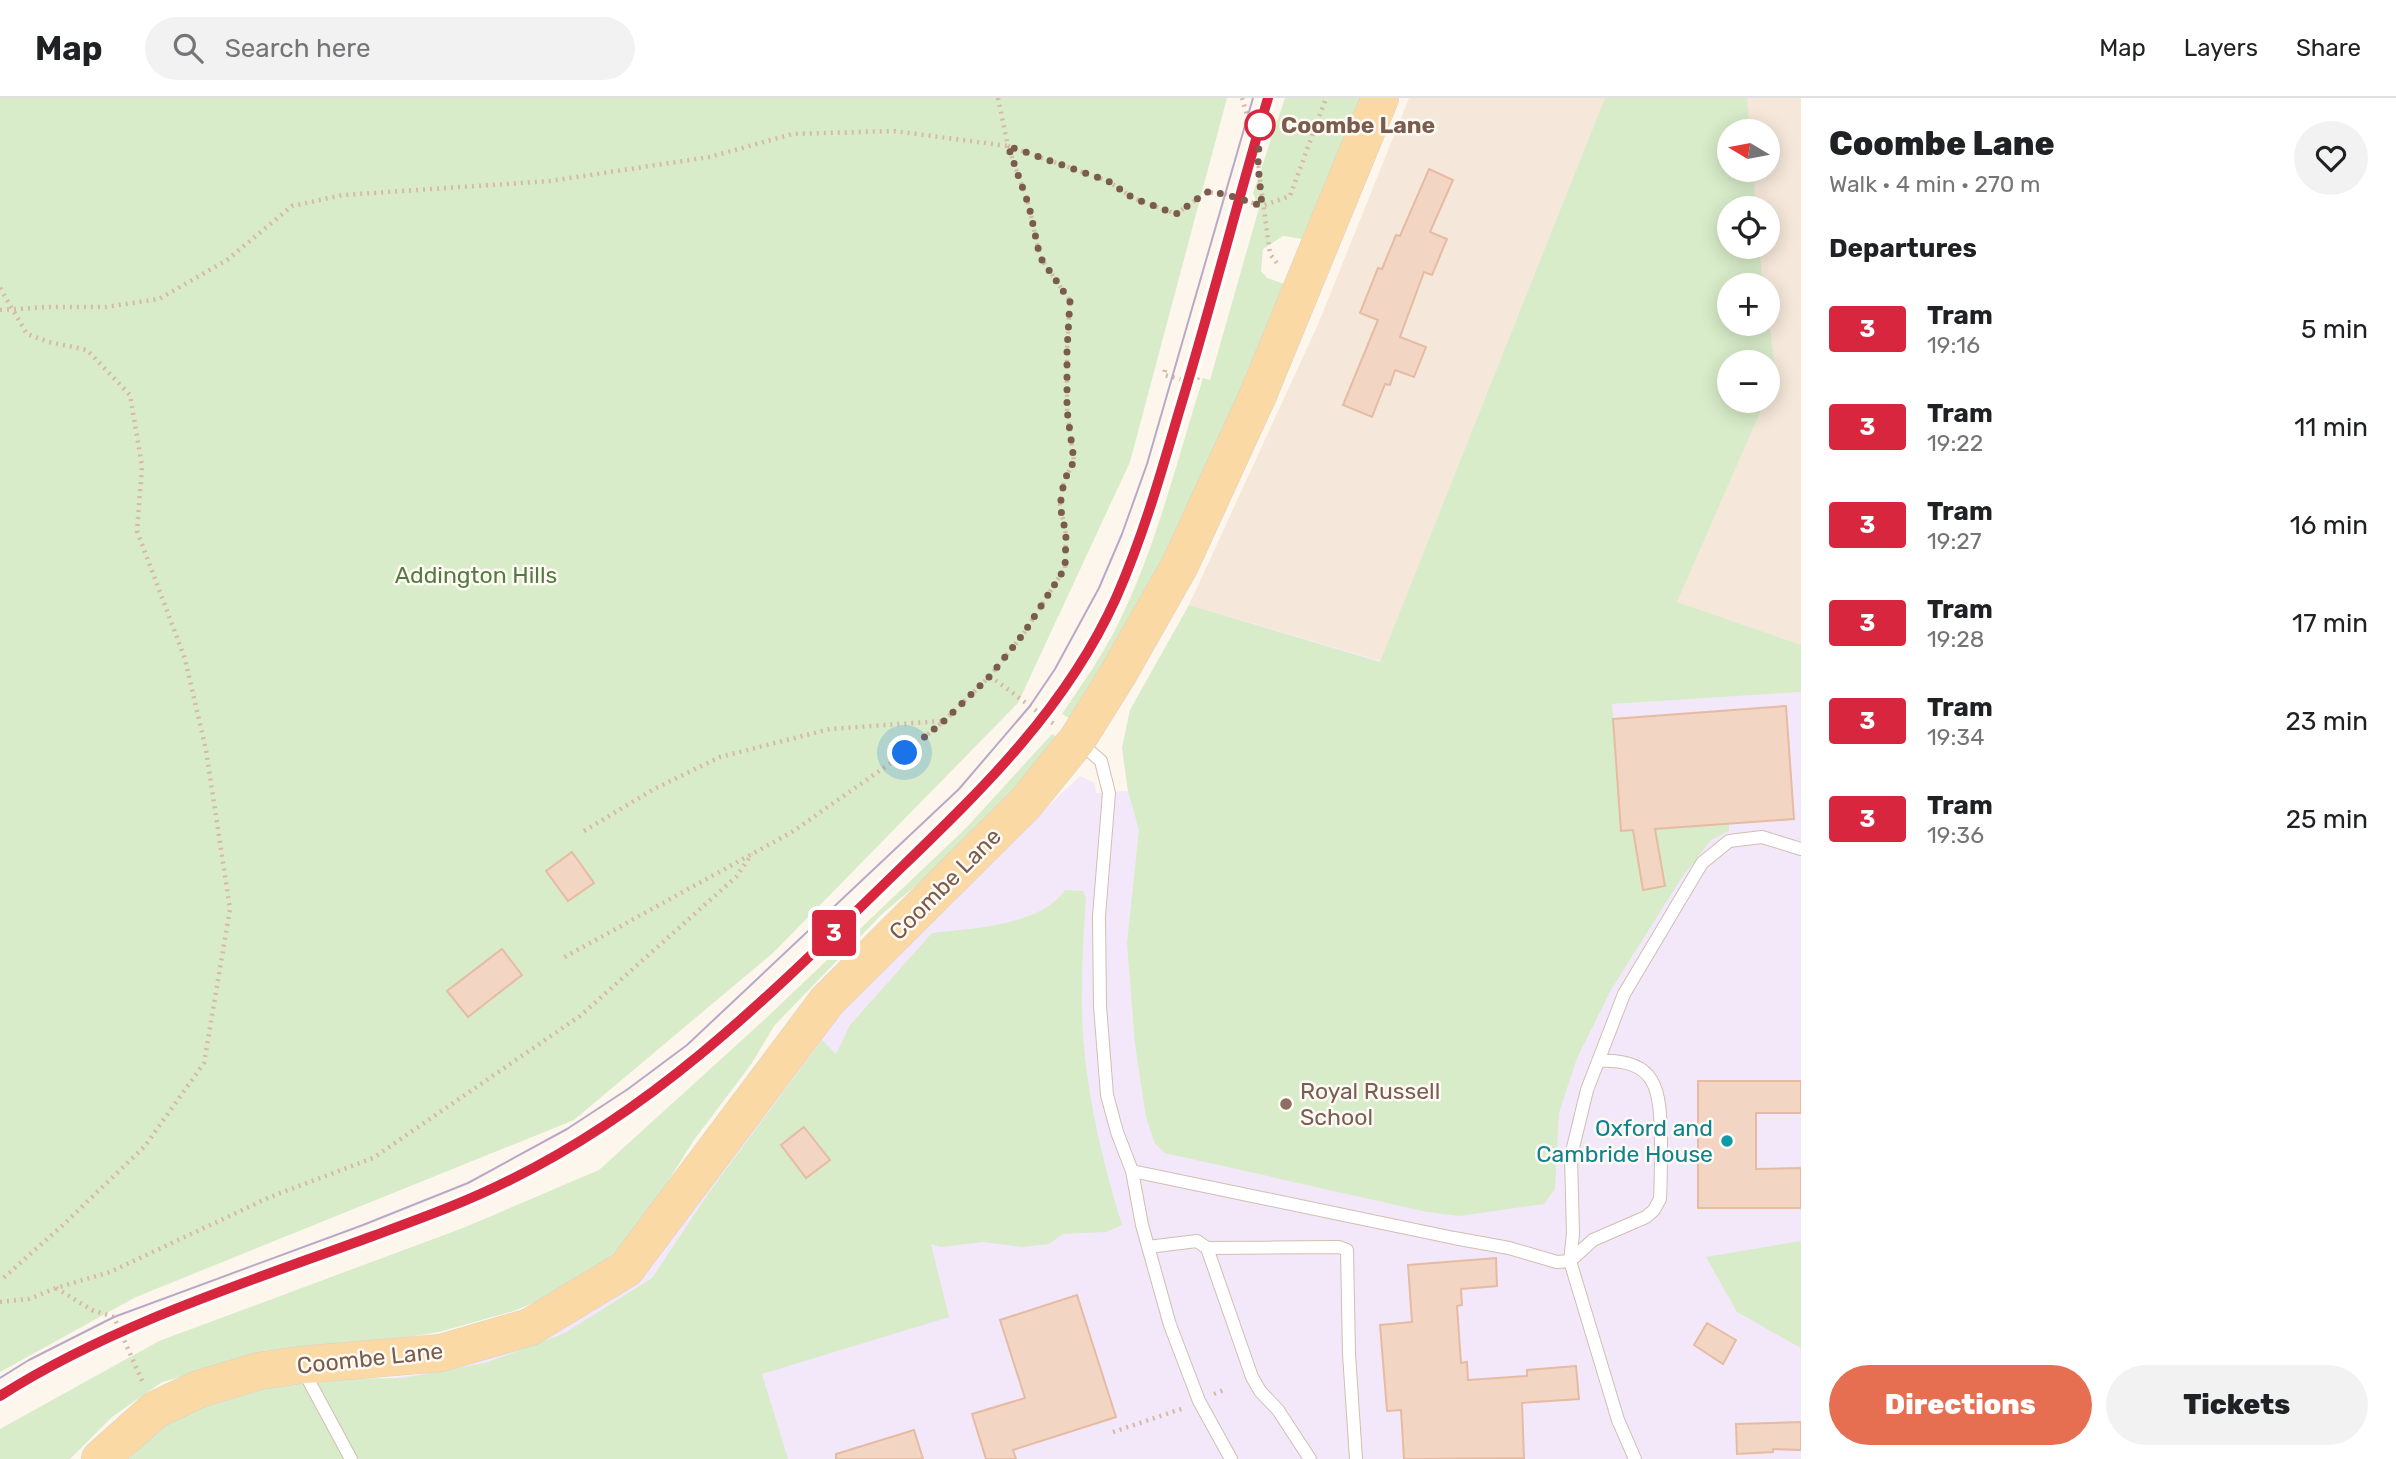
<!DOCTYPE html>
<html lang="en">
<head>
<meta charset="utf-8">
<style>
	body { margin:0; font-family:Rubik,sans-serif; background:#f2f2f2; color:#202124; height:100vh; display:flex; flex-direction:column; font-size:26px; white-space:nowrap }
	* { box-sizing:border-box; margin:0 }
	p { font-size:23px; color:#757577 }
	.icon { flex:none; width:38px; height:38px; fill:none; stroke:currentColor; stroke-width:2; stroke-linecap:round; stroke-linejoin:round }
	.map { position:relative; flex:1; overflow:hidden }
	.details { display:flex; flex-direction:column; background:#fff; width:595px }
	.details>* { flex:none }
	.badge { padding:0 14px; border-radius:5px; font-size:24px; line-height:46px }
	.needle { width:46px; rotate:280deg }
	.fabs { position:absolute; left:1717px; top:21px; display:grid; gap:14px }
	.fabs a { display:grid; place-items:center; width:63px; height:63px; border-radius:50%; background:#fff; box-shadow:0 4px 18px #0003; font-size:35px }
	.you { position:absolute; width:35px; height:35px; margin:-18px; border:5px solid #fff; border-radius:50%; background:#1a73e8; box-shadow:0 0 0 10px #1a73e833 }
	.map>.badge { position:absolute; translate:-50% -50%; box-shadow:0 0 0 4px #fff }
	h2 { padding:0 28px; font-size:26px; line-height:63px }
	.round { display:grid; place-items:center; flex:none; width:74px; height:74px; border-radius:37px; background:#f2f2f2 }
	.overview { display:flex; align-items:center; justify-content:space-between; height:119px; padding:0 28px }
	h1 { font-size:33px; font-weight:800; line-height:52px }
	.primary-button { display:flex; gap:14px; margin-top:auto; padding:14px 28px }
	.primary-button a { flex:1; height:80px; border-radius:42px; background:#e76f51; color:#fff; font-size:28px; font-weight:800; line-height:80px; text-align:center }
	.primary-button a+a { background:#f2f2f2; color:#202124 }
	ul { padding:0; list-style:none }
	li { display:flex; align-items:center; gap:21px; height:98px; padding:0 28px }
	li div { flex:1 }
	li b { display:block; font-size:26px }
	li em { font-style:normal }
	li .badge { min-width:77px; font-weight:700; text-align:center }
	header { display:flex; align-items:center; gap:42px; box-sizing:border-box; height:98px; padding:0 35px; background:#fff; border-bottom:2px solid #e0e0e0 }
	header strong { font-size:33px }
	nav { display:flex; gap:38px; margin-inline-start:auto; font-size:24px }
	.search { width:490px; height:63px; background:#f2f2f2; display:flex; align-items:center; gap:18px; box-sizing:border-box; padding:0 24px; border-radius:38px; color:#757577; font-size:26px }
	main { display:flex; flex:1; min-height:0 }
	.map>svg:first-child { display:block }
	.residential { fill:#f5e8da; fill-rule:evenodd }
	.education { fill:#f3e8fa }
	.green { fill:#d8ecc9 }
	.building { fill:#f3d5c3; stroke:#e6bba3; stroke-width:2 }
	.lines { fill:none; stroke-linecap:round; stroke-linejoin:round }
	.lane-casing { stroke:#d1beb0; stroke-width:14 }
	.primary-casing { stroke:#dad1cd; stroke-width:38 }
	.path { stroke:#d9b8a5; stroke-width:4.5; stroke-dasharray:2 5; stroke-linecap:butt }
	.lane { stroke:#fff; stroke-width:12 }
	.primary { stroke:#fbd9a5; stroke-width:37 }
	.tram { stroke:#b9a8c9; stroke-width:2 }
	.line-casing { stroke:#fff; stroke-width:16 }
	.line { stroke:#d7263d; stroke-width:10 }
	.walk { stroke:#7a5c4d; stroke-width:7; stroke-dasharray:0 12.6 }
	.stop-dot { fill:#fff; stroke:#d7263d; stroke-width:3.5 }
	.education-dot { fill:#8d6e63; stroke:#fffaf3; stroke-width:2.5 }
	.culture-dot { fill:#0f9aa8; stroke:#fffaf3; stroke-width:2.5 }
	.labels { text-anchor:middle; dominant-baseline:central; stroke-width:5; stroke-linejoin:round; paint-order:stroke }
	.stop-label { font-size:23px; font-weight:bold; fill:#7a5c4d; stroke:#fffaf3; text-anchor:start }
	.park-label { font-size:23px; fill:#537a41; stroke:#fffaf3 }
	.street-label { font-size:23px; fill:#7a5c4d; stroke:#fffaf3 }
	.education-label { font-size:23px; fill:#785e54; stroke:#fffaf3; text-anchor:start }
	.culture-label { font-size:23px; fill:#0d838f; stroke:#fffaf3; text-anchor:end }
</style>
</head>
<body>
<header>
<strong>Map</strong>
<div class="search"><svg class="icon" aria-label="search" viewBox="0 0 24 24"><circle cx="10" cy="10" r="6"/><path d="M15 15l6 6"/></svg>Search here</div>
<nav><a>Map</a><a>Layers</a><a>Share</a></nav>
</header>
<main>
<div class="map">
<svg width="1801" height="1361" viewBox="0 0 1801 1361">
	<rect width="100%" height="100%" fill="#fdf6ec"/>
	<path class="residential" d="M1409,0H1801V594L1542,610L1189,507L1319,224ZM1729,33H1768V72H1729ZM1729,110H1768V149H1729ZM1729,187H1768V226H1729ZM1729,264H1768V303H1729Z"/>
	<path class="education" d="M1189,507L1542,610L1801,594V1361H143L299,1292L443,1273L536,1241L917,832L1080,678L1095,685L1096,695L1128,693L1122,650L1130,612Z"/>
	<path class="green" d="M0,0H1227L1130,364L1018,605L774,854L574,1022L136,1199L0,1274Z
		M1285,0H1368L1309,142L1283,138L1263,151L1261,173L1267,180L1287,187L1178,436L1074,623L1062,616C1082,586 1103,557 1119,524C1157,447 1177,362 1203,280L1210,282L1259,110L1253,95Z
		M1605,0H1747L1750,33H1729V72H1753L1756,110H1729V149H1759L1763,187H1729V226H1768V218L1776,278L1768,296V264H1729V303H1765L1677,504L1801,547V594L1612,606L1621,733L1729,725V733L1711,742L1682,779L1611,892L1577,960L1559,1015L1555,1091L1544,1106L1459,1118L1427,1114L1165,1055L1155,1046L1146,1019L1135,946L1127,845L1139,732L1128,693L1122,650L1130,612L1189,507L1380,564Z
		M1052,636L1058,640L1022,688L965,746L882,816L774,928L752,965L694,1042L645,1120L605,1166L562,1193L514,1213L439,1234L207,1272L162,1284L112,1319L70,1361H0V1331L159,1243L463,1130L599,1072L764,922L965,731Z
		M1065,792L1083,793L1086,799C1083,845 1080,892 1083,938C1088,1003 1103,1065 1122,1127L1106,1134L1063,1136L1049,1146L1022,1149L983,1144L941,1149L931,1146L949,1219L762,1276L788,1361H129L164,1327L240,1292L321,1281L403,1280L485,1265L565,1235L652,1180L710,1093L822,942L836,956L850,927L932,835C972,830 1041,828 1065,792Z
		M1801,1143V1250L1737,1214L1706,1159Z"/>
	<path class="building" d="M1429,71L1453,82L1430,134L1447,141L1432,177L1424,174L1400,239L1426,249L1414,279L1395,272L1390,287L1385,286L1372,319L1343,307L1378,222L1360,215L1378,170L1382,171L1396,137L1400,138Z
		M1786,608L1794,721L1655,731L1665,788L1643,792L1633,732L1621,733L1613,621Z
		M572,754L594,785L568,803L546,773Z
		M502,851L522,877L468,919L447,893Z
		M1698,983H1801V1015H1756V1071L1801,1070V1110H1698Z
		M804,1029L830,1062L806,1080L781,1047Z
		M1496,1160L1497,1188L1461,1191L1462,1207L1457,1208L1461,1265L1467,1264L1468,1282L1527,1278V1272L1576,1268L1579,1301L1522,1305L1524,1360L1404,1361L1401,1312L1387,1313L1380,1227L1412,1224L1408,1167Z
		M1077,1197L1116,1319L1013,1352L1016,1361H986L972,1316L1025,1300L1000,1222Z
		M1707,1225L1736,1242L1723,1266L1694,1247Z
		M1801,1324V1352L1773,1351V1354L1737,1356L1736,1326Z
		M914,1332L923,1361H836V1356Z"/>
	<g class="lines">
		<g class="lane-casing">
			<path id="lane" d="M1078,643L1101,663L1109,695L1099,818L1100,908L1107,997L1117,1034L1132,1073L1142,1127L1170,1227L1199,1303L1231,1361
				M1132,1073L1454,1140L1509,1150L1557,1164L1570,1163L1593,1142L1646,1119L1654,1112L1660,1101C1661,1081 1661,1061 1661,1041C1660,992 1658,960 1598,963
				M1148,1149L1197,1143L1207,1150L1339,1149L1347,1152L1349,1256L1356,1361
				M1207,1150L1252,1279L1260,1293L1278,1312L1310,1361
				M303,1272L351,1361
				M1635,1361L1618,1322L1570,1163L1573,1136L1571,1058L1587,992L1624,896L1702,765L1729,743L1762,739L1801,751"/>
		</g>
		<g class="primary-casing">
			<path id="primary" d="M100,1361L155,1312L199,1291L259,1273L300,1267L441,1255L530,1229L626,1171L827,903L1025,706L1077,642L1117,578L1180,467L1258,297L1380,0"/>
		</g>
		<path class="path" d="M998,0L1008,48L1108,83L1133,100L1176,116L1207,94L1225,96L1262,108L1290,98L1326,0
			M1242,0L1255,44L1270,156L1279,168
			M0,190L27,236L49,244L87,252L130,297L142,368L137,433L185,561L206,652L230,811L204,965L145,1048L64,1126L0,1183
			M0,212L49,209H106L159,201L227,162L292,108L343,97L550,83L710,59L792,36L894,33L1008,48L1029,108L1040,159L1070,203L1067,252V312L1074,363L1064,383L1060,407L1066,436L1065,470L1024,535L990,578L944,623L905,655L792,734L561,861
			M1165,272L1164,277L1196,285L1198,279
			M990,578L1054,626
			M584,733L654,691L720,659L830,631L942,623
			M56,1190L92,1212L114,1219L143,1285
			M0,1204L29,1201L56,1190L110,1174L270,1099L373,1060L580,918L736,779L752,756
			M1214,1296L1226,1291
			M1113,1334L1184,1310"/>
		<use href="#lane" class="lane"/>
		<use href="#primary" class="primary"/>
		<path class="tram" d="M0,1280L29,1262L114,1219L363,1127L468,1085L567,1031L628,991L687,947L959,691L1030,608L1055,571L1099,490L1122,436L1147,366L1253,0
			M0,1298C112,1226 257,1181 382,1134C425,1119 467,1103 508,1083C651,1013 759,908 872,798C965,708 1062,621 1116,500C1143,438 1162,372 1181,308C1211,205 1238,102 1268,0"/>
	</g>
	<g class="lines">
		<g class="line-casing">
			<path id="line" d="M0,1298C111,1227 250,1183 373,1138C419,1121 464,1105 508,1083C651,1013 759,908 872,798C965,707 1061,622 1116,500C1142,441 1160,379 1178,317C1210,212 1237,105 1268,0"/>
		</g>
		<use href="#line" class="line"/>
		<path class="walk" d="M905,655L944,623L990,578L1024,535L1065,470L1066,436L1060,408L1064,383L1074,363L1067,312V252L1070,203L1040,159L1029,108L1008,48L1108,83L1133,100L1176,116L1207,94L1225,96L1262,108L1258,66L1260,27"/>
	</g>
	<circle class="stop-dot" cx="1260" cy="27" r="14"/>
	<circle class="education-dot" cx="1286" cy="1006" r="7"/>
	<circle class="culture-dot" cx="1727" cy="1043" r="7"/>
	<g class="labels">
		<g class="stop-label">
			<text x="1281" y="27">Coombe Lane</text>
		</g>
		<g class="park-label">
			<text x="476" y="477">Addington Hills</text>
		</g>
		<g class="street-label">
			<text transform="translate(945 786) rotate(-45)">Coombe Lane</text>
			<text transform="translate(370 1260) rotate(-6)">Coombe Lane</text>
		</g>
		<g class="education-label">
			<text x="1300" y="993">Royal Russell<tspan x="1300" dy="26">School</tspan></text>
		</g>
		<g class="culture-label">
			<text x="1713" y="1030">Oxford and<tspan x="1713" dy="26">Cambride House</tspan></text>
		</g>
	</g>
</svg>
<div class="fabs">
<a><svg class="needle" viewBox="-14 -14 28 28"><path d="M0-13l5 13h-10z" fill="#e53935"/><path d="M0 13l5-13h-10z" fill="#757577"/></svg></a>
<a><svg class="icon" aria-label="locate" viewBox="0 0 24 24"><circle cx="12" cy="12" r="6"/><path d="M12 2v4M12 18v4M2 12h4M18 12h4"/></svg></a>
<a>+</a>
<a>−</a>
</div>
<div class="you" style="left:905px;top:655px"></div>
<b class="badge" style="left:834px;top:835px;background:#d7263d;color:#fff">3</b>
</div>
<section class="details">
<div class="overview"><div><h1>Coombe Lane</h1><p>Walk · 4 min · 270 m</p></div><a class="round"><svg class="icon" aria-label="heart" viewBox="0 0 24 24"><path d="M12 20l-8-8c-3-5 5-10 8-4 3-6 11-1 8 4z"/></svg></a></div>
<h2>Departures</h2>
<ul>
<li><span class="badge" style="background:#d7263d;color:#fff">3</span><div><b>Tram</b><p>19:16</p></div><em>5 min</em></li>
<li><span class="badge" style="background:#d7263d;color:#fff">3</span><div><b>Tram</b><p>19:22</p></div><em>11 min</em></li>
<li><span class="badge" style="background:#d7263d;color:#fff">3</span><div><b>Tram</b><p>19:27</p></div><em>16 min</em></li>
<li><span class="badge" style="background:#d7263d;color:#fff">3</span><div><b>Tram</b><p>19:28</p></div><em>17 min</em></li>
<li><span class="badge" style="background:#d7263d;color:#fff">3</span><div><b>Tram</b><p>19:34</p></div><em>23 min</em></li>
<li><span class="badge" style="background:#d7263d;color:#fff">3</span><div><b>Tram</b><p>19:36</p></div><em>25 min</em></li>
</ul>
<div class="primary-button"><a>Directions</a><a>Tickets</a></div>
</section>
</main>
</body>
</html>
